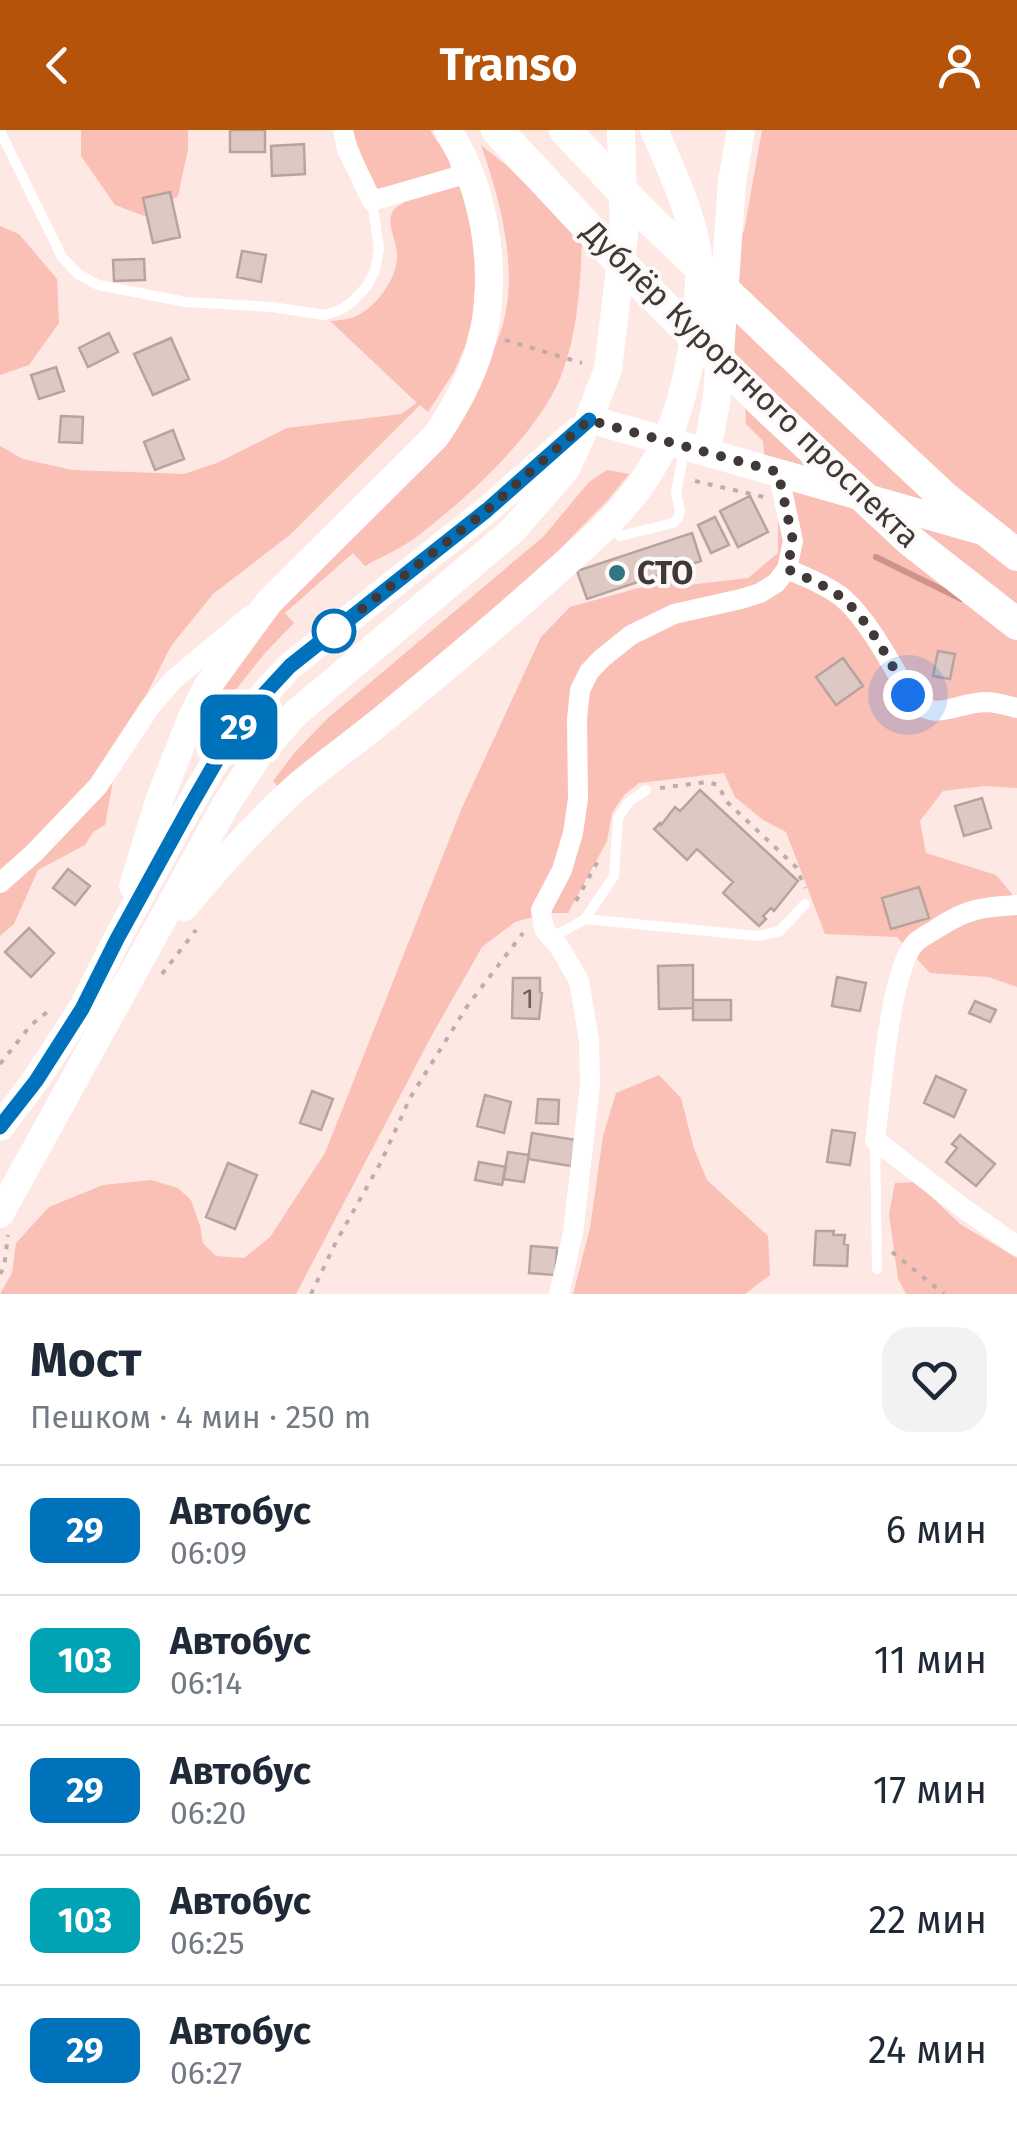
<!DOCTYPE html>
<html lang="ru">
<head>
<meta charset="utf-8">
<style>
	body { margin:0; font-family:"Fira Sans",sans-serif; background:#f2f2f3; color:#1f2937; height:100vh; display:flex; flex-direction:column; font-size:38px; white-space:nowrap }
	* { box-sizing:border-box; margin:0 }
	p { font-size:32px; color:#747a83 }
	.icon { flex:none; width:55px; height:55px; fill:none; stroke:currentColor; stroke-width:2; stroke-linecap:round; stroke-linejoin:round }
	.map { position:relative; height:1164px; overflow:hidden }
	.sheet { display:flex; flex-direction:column; background:#fff; flex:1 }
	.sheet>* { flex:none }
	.badge { padding:0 20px; border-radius:15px; font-size:35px; line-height:65px }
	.you { position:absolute; width:50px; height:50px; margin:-25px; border:8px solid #fff; border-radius:50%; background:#1a73e8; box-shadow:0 0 0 15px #1a73e833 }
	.map>.badge { position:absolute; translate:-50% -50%; box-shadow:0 0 0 5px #fff }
	.round { display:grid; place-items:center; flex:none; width:105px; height:105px; border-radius:30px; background:#f2f2f3 }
	.head { display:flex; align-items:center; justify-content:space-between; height:170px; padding:0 30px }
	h1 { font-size:48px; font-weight:700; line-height:75px }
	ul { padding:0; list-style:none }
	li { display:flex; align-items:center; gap:30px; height:130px; padding:0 30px; border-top:2px solid #e0e1e3 }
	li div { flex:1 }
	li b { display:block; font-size:38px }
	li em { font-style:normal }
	li .badge { min-width:110px; font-weight:700; text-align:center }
	header { display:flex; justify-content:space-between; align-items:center; height:130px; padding:0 30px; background:#b45309; color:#fff; font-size:45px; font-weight:700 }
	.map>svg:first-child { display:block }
	.green { fill:#fabfb5 }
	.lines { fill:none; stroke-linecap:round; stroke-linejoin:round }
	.stream { stroke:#ce9388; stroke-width:6 }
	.building { fill:#dec8c4; stroke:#b8a39f; stroke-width:2.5 }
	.path { stroke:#beada9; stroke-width:4; stroke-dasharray:5 8; stroke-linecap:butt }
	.lane { stroke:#fff; stroke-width:10 }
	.street { stroke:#fff; stroke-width:20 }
	.secondary { stroke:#fff; stroke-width:28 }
	.primary { stroke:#fff; stroke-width:32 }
	.line-casing { stroke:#fff; stroke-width:22 }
	.line { stroke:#0072bc; stroke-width:15 }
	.walk { stroke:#413937; stroke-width:10; stroke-dasharray:0 18 }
	.poi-dot { fill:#2f7682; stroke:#fef9f9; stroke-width:4 }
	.stop-dot { fill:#fff; stroke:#0072bc; stroke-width:5 }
	.labels { text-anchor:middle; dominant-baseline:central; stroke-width:8; stroke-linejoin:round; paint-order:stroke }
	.number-label { font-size:28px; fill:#685d5a }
	.street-label { font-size:32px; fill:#413937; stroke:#fef9f9 }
	.poi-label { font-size:32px; font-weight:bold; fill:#413937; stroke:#fef9f9; text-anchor:start }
</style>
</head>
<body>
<header><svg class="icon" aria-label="back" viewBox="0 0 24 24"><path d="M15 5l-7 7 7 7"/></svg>Transo<svg class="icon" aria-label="person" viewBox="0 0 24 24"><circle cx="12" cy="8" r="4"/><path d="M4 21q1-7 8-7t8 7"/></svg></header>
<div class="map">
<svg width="1017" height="1164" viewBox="0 0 1017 1164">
	<rect width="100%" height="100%" fill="#fee8e3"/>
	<path class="green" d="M81,0H188V19L178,66L144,86L115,75L81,26Z
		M352,0H430L450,31L451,44L463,62L478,113L473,187L465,216L454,242L428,282L420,275L291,404L213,464L171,516L119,618L105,695L93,702L85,715L38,740L14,794L0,806V316L23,329L72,340L184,344L217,333L287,298L401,284L417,273L330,191C338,190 346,190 354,187C376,178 399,147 397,123C396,110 387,95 392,83C395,77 398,76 404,73C394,66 382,63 373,55Z
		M762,0H1017V658L984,656L943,661L920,691L926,723L996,745L1017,770V857L988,847L930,843L897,807L825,804L786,702L763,690L735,667L724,643L639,653L624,665L612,683L607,711L568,783H547L515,792L482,817L432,905L296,1164H0L12,1143L16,1113L49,1077L103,1055L151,1050L178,1058L191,1070L200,1096L203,1113L216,1126L244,1128L270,1107L325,1023L461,680L541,507L570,477L660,452L688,455L748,448L778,423V365L766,342L763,311L746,294L745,272L730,201L734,109L744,101Z
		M481,15L506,35L582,110C580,157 578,202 561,246C538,304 467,368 419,405C402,418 383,426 365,436L353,423L285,483L294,493L265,523L215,586L201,577L239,519L492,222C525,160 503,78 481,15Z
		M0,96L19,104L57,149L59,193L29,235L0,245Z
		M607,340L629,344L607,371L552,427L283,662L273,651L296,621L328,588L544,406L589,352Z
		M659,945L681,968L694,1019L707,1050L768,1106L770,1145L745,1164H573L590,1098L603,1006L616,963Z
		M916,1052L960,1094L1017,1128V1164H906L898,1149L889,1084L895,1053Z"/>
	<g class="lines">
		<path class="stream" d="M876,427L961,469"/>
	</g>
	<path class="building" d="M230,0H265V22H230Z
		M304,14L305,44L272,46L271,16Z
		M170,62L180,107L153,113L143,68Z
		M242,121L266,125L261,152L237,147Z
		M144,129L145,150L114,151L113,130Z
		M109,203L118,222L88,237L79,218Z
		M171,208L189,249L153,265L134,224Z
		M56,237L64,261L39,269L31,245Z
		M61,286L83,287L82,313L59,312Z
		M173,300L184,329L155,340L144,312Z
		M750,366L768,402L738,417L720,381Z
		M715,387L729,415L711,423L698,395Z
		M692,403L701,431L587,469L577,441Z
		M938,521L955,524L950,549L933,546Z
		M843,528L863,556L836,575L816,547Z
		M700,660L798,751L774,781L771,778L763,786L766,789L759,796L723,763L733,752L697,719L687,730L654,699L660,693L661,695L675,677L680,681Z
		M982,668L991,698L964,706L955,676Z
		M68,739L90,756L75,775L53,758Z
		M919,757L929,788L891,799L882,768Z
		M29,798L54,823L31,847L5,822Z
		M693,835V878L659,879L658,836Z
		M837,847L866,853L860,881L832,876Z
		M513,848H540V862L542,863L539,889L512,888Z
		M693,870H731V890H693Z
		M975,871L996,880L990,892L969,883Z
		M936,946L966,960L954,987L924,973Z
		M312,961L333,969L321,1000L300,993Z
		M485,965L511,972L504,1003L477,996Z
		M538,969L559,970L558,994L536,993Z
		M832,1000L855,1003L850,1035L827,1032Z
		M532,1003L576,1010L571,1036L528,1029Z
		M960,1005L995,1034L976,1056L946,1032L957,1018L952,1014Z
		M508,1022L529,1025L524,1052L503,1049Z
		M479,1032L506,1037L502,1055L475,1050Z
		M228,1033L257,1045L235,1099L206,1087Z
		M816,1101H834L833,1105H845L844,1114L848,1115L847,1136L814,1135Z
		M531,1116L557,1118L555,1145L529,1143Z"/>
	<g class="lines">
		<path class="path" d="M505,210L582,233
			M695,351L764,367
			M660,658L707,652L718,655L727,672L796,737L805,758
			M576,771L598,731
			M162,844L196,800
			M0,934L31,895L51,879
			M892,1122L944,1164
			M0,1144L4,1138L8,1105
			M311,1164L336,1112L381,1032L410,968L468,875L523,803"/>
		<path class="lane" d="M0,1L62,127L78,144L98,155L186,172L272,177L325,185L340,180L352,172L367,156L375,140L379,119L372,71
			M620,406L673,393L678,388L680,381L676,363L685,316
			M585,789L758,806L780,801L805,774
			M552,808L585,789L614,746L618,688L629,672L646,660
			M875,1010L877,1139"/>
		<path class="street" d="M343,0L347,19L372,71L469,43
			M787,439C806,447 826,455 843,468C869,491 892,535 909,565C934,595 953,573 985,572C996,572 1006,575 1017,578
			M0,753L34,723L98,656L150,577L173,550L251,485
			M1017,775C982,777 966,779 936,799C930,803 922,807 916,812C889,839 881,968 875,1010L963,1078L1017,1116
			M559,1164L573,1103L590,955L589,910L579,851L560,818L544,799L541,780L562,740L573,703L578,669L577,589L580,560L589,542L601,529L631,505L674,484L741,469L760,463L776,453L787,439L793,411L778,342"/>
		<path class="secondary" d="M589,289L986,402
			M707,321L717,267L732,52L741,0
			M133,756L159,671L192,587L207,557L269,472L436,306C457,275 477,238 484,201C497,134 484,58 448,0
			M184,777C220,734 257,692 299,655C324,634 351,615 377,594C432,549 486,504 539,457C573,426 609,397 637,360C670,317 687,259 694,205C698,176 702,143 696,114C688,75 670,37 654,0
			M0,997L35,951L82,879L117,809L187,680L225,615L254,575L290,536L487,380L577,301
			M0,1084L225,676L259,624L296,583L512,401L566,339L589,289L608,239L624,106L621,0"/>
		<path class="primary" d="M497,0L634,147L772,282L912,412L1017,494
			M565,0L642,82L805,237L944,367L1017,425"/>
	</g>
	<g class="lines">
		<g class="line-casing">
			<path id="line" d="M0,997L36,951L82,879L117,809L188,680L225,616L254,575L290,536L487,380L589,290"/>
		</g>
		<use href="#line" class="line"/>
		<path class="walk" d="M334,501L487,380L589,290L778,342L793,411L787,439C806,448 826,455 842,468C869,490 892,535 908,565"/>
	</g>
	<circle class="poi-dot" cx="617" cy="443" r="10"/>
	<circle class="stop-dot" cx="334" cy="501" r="20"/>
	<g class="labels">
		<g class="number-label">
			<text x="528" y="868">1</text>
		</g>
		<g class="street-label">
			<text transform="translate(751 254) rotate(44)">Дублёр Курортного проспекта</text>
		</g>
		<g class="poi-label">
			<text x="637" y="443">СТО</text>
		</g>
	</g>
</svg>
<div class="you" style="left:908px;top:565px"></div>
<b class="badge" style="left:239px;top:597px;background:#0072bc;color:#fff">29</b>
</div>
<section class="sheet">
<div class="head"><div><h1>Мост</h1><p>Пешком · 4 мин · 250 m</p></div><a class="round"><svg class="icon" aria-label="heart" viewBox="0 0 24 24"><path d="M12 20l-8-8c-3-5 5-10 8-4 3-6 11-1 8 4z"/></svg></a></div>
<ul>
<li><span class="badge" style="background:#0072bc;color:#fff">29</span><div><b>Автобус</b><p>06:09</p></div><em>6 мин</em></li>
<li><span class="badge" style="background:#00a3b4;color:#fff">103</span><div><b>Автобус</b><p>06:14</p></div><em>11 мин</em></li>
<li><span class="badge" style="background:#0072bc;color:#fff">29</span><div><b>Автобус</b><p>06:20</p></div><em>17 мин</em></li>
<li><span class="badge" style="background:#00a3b4;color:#fff">103</span><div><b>Автобус</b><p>06:25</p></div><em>22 мин</em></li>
<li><span class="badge" style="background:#0072bc;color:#fff">29</span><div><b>Автобус</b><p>06:27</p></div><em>24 мин</em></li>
</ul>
</section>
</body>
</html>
